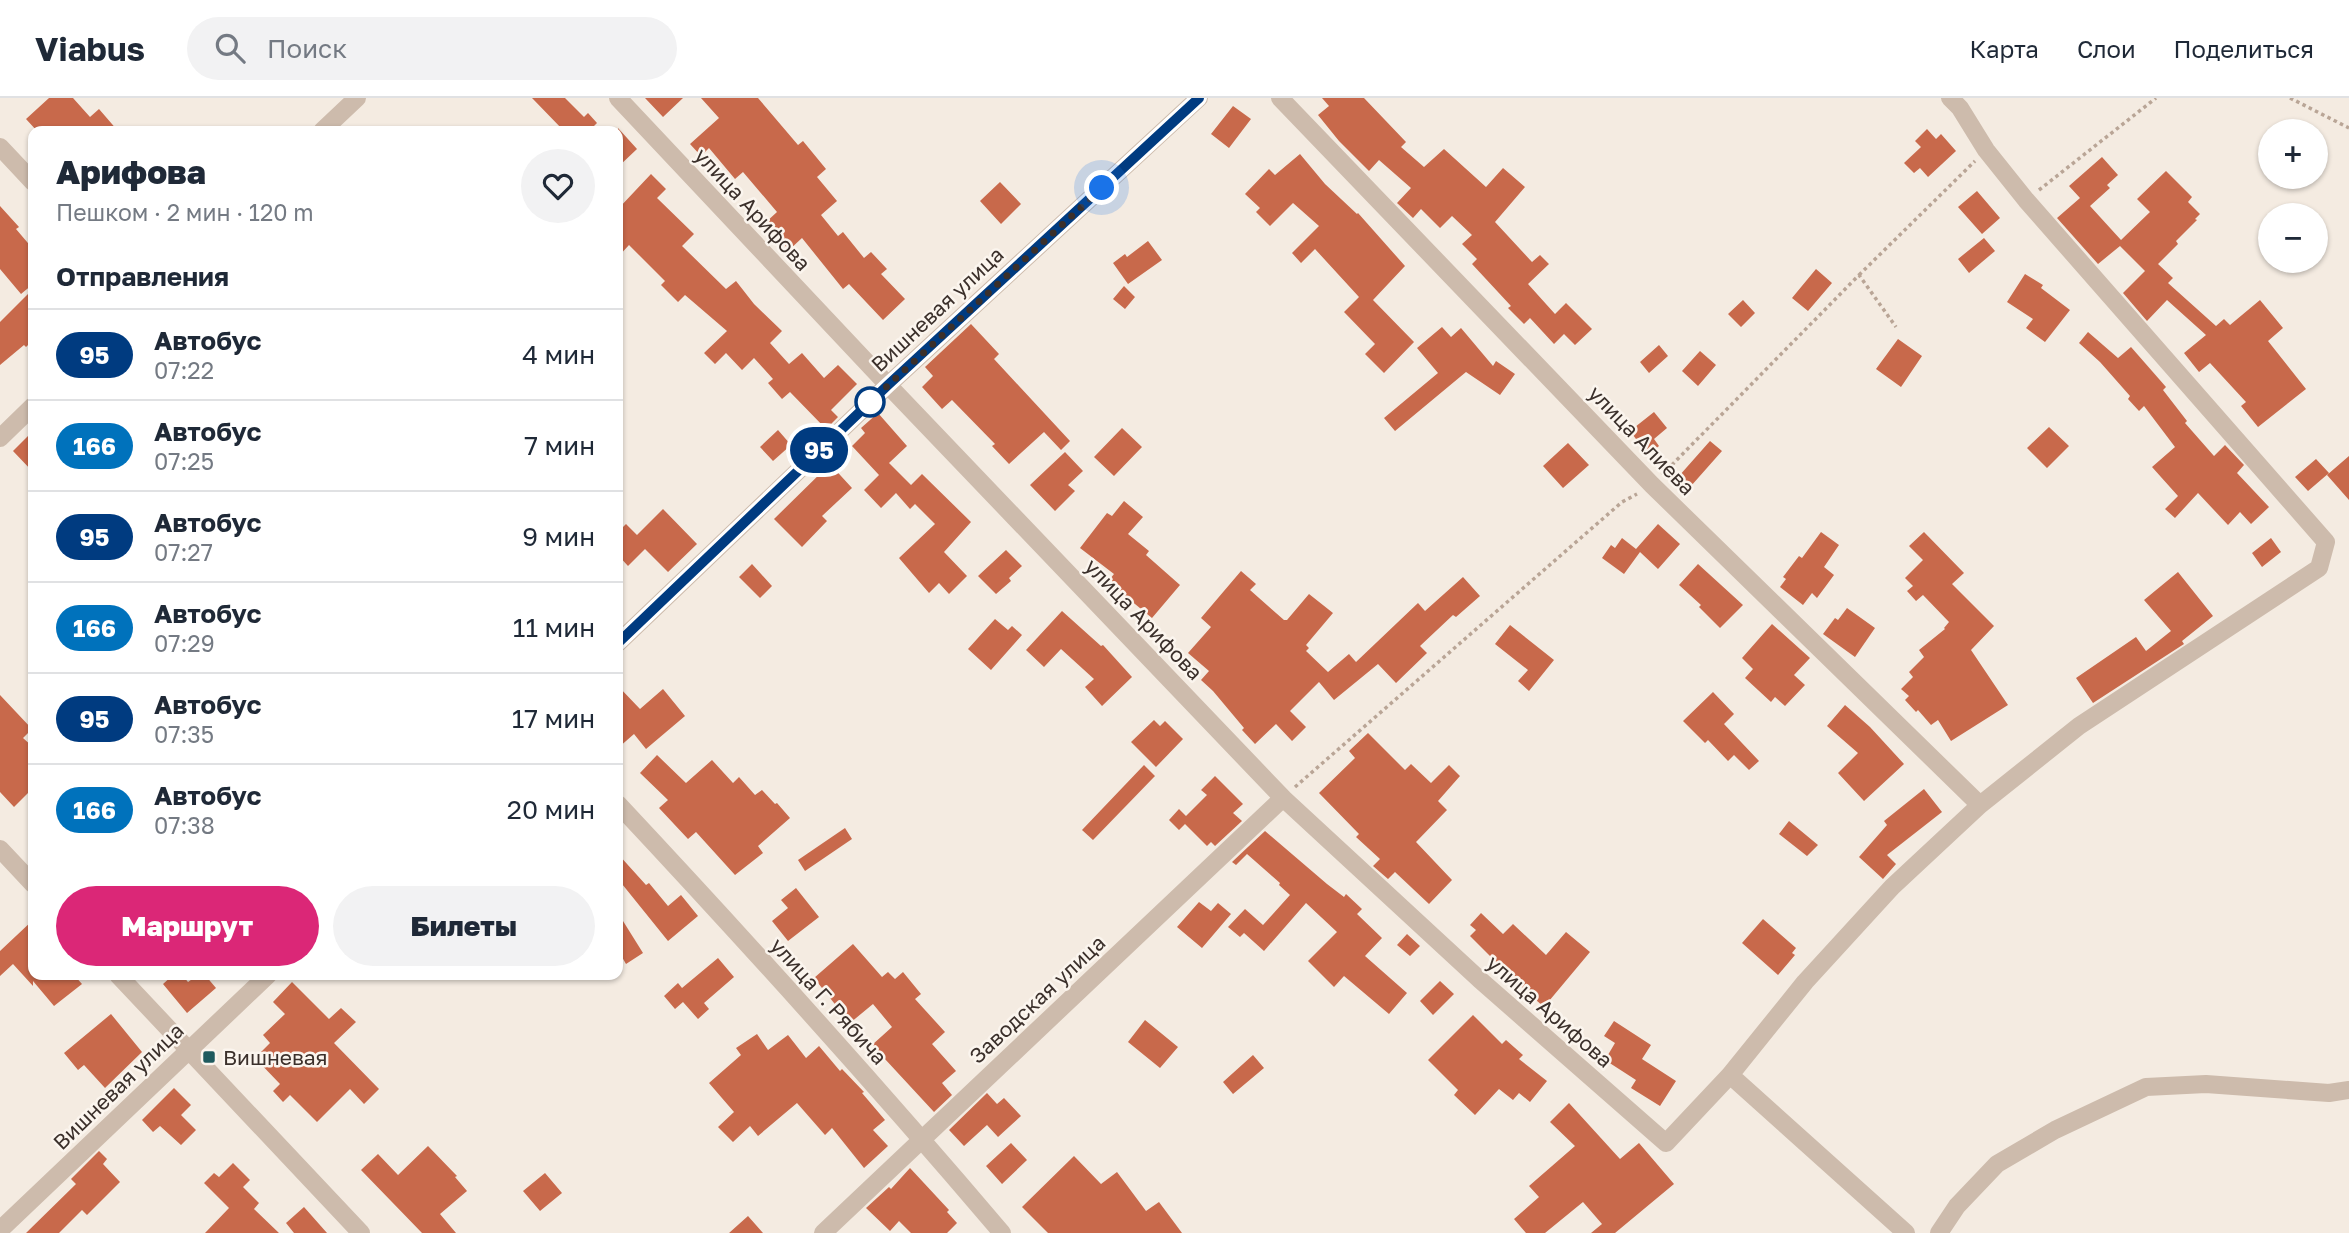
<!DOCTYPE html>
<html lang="ru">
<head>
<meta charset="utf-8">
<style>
	body { margin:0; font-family:"Golos Text",sans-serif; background:#f2f2f3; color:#1f2937; height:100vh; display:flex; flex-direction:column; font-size:26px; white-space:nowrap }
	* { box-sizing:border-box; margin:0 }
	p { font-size:23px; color:#747a83 }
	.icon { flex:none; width:38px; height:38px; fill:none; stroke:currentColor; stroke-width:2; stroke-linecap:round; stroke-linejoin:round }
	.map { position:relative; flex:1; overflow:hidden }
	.details { position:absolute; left:28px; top:28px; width:595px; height:854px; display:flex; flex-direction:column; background:#fff; border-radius:14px; box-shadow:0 2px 5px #0004 }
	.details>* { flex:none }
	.badge { padding:0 14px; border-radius:23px; font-size:24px; line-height:46px }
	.controls { position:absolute; left:2258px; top:21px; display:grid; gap:14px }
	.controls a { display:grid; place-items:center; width:70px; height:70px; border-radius:50%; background:#fff; box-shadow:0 2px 5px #0004; font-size:35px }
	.you { position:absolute; width:35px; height:35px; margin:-18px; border:5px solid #fff; border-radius:50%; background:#1a73e8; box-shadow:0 0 0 10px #1a73e833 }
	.map>.badge { position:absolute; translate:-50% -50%; box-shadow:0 0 0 4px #fff }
	h2 { padding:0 28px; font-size:26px; line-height:63px }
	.round { display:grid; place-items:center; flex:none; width:74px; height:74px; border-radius:37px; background:#f2f2f3 }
	.summary { display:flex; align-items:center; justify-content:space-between; height:119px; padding:0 28px }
	h1 { font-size:33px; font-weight:800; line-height:52px }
	.primary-button { display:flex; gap:14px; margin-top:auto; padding:14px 28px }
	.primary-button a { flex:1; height:80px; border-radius:42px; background:#db2777; color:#fff; font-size:28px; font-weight:800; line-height:80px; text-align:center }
	.primary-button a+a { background:#f2f2f3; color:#1f2937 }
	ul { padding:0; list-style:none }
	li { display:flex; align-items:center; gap:21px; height:91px; padding:0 28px; border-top:2px solid #e0e1e3 }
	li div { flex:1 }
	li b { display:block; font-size:26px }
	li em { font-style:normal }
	li .badge { min-width:77px; font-weight:700; text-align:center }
	header { display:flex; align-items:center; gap:42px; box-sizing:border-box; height:98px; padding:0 35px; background:#fff; border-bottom:2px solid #e0e1e3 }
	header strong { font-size:33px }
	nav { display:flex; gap:38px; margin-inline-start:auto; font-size:24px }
	.search { width:490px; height:63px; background:#f2f2f3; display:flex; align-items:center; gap:18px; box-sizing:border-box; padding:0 24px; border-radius:38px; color:#747a83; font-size:26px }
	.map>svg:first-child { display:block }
	.building { fill:#c8694b }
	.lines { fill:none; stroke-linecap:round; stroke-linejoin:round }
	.path { stroke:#b9a596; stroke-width:3.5; stroke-dasharray:3.5 3.5; stroke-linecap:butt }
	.minor { stroke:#cdbbac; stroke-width:18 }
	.line-casing { stroke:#fff; stroke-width:16 }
	.line { stroke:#003b80; stroke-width:10 }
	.walk { stroke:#3b302b; stroke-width:7; stroke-dasharray:0 12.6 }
	.stop-dot { fill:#fff; stroke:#003b80; stroke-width:3.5 }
	.poi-dot { fill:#1f5a5e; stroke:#fbf5ee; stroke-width:2.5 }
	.labels { text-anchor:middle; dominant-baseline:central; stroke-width:5; stroke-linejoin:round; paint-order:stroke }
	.street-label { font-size:21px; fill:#3b302b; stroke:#fbf5ee }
	.poi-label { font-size:21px; fill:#3b302b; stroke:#fbf5ee; text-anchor:start }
</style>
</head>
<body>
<header>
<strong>Viabus</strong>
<div class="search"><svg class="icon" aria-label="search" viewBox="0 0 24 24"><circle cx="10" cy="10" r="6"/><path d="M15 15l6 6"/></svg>Поиск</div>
<nav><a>Карта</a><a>Слои</a><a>Поделиться</a></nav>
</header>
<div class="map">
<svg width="2349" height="1135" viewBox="0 0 2349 1135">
	<rect width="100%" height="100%" fill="#f4ebe1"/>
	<path class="building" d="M49,0H73L90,19L99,11L118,33H37L26,21Z
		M532,0H565L584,19L588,15L597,25L593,29L598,33H564Z
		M645,0H683L663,19Z
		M701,0H758L798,47L803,43L826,71L817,79L837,103L821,117L838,138L843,134L864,160L871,154L887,171L881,176L905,201L883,222L849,186L843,191L802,140L789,152L765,125L777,114L743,74L735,81L709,50L701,58L690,46L719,20Z
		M1322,0H1364L1406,44L1401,49L1424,69L1444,51L1486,89L1503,70L1525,89L1495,124L1532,164L1540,157L1549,166L1528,186L1555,216L1566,205L1592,231L1575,247L1564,236L1554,246L1530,220L1524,226L1508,210L1511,208L1472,166L1477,161L1462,146L1472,137L1452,118L1440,130L1421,111L1413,120L1397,105L1411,90L1379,62L1369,73L1339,43L1318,17L1329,8Z
		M1233,8L1251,21L1229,50L1211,36Z
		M618,30L637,51L618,69Z
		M1927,31L1936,41L1941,36L1956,53L1928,79L1920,70L1914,75L1904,65L1921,49L1915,43Z
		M1300,56L1325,86L1357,116L1358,115L1405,168L1373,202L1414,244L1384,275L1365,256L1375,246L1344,214L1359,199L1315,151L1301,165L1292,155L1319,128L1293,105L1270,128L1256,114L1260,110L1245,96L1269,71L1275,77Z
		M2102,59L2118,77L2107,87L2110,90L2090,108L2121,142L2150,114L2137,101L2166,73L2192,99L2188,104L2200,116L2195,121L2197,122L2176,143L2178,146L2158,166L2173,180L2168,185L2216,228L2224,221L2230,227L2260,202L2283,230L2268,243L2306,291L2258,329L2241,308L2246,304L2210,265L2199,274L2184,255L2206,237L2167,202L2147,223L2123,195L2145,173L2120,148L2098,166L2057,120L2080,100L2069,88Z
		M651,76L666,91L657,100L694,136L682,148L726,191L736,183L754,206L782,233L770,245L789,266L802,255L824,280L838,267L857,286L831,312L838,319L826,331L790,294L782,301L768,285L773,281L754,260L742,272L726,255L715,266L704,255L727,233L685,197L678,204L661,187L665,183L629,147L618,159V111Z
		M1000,84L1021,106L1001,126L980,103Z
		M1977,93L2000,120L1982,136L1958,109Z
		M0,108L19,129L16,131L33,151V186L21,196L0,171Z
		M1984,140L1995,153L1969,175L1958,161Z
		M1148,143L1162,162L1128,186L1113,165L1125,156L1127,159Z
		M1816,171L1832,185L1808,213L1792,200Z
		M2025,176L2043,187L2041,190L2070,212L2045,244L2026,230L2033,221L2007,204Z
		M1124,188L1135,199L1125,211L1113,201Z
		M33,191V242L26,249L24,247L0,267V224Z
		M1743,202L1755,215L1741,229L1728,216Z
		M971,226L999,256L994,261L1070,343L1061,352L1044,334L1009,366L992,348L995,346L952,302L942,311L922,289L933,278L925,269Z
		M1442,229L1451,239L1461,230L1493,268L1496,263L1515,276L1500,297L1466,274L1395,333L1384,320L1438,275L1417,250Z
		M2088,234L2118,260L2131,249L2166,289L2163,292L2187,323L2185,325L2214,358L2225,347L2244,367L2237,375L2269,409L2251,426L2240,414L2228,427L2198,395L2175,420L2165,411L2178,398L2152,369L2175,349L2144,308L2139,313L2128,301L2130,298L2100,264L2079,245Z
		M1898,241L1922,258L1901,289L1876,271Z
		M1659,247L1668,258L1649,275L1640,264Z
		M1700,253L1716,267L1698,288L1682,273Z
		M1654,314L1667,330L1654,341L1659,348L1648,357L1630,333Z
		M878,315L907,348L889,365L911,387L922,376L971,424L944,454L967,478L949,496L939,485L929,495L899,460L935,426L915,406L910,411L896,395L881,410L864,392L879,377L852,348L865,335L861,330Z
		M2049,329L2069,348L2047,370L2027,350Z
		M1122,330L1142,349L1114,378L1094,359Z
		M778,332L791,347L773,363L760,349Z
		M33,333V374L13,353Z
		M1710,343L1722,353L1691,388L1679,378Z
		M1568,345L1589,367L1563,390L1543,368Z
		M1065,354L1083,373L1068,387L1075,393L1055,413L1030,387Z
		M2349,358V402L2327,377Z
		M2316,361L2329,375L2308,393L2295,379Z
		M830,366L852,390L822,418L827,423L802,449L774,421Z
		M1124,403L1143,419L1128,436L1149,453L1146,457L1180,487L1152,520L1118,492L1116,494L1106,486L1114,476L1080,450L1107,415L1112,418Z
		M663,411L697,446L668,474L645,451L628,468L618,457V434L626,426L637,437Z
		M1658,426L1680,446L1658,471L1640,454L1624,476L1602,460L1611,447L1615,450L1622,440L1636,451Z
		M1821,434L1839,447L1824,469L1834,477L1817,500L1812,495L1803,507L1780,489L1786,481L1783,479L1799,458L1802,460Z
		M1924,434L1964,475L1952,486L1994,528L1971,552L2008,607L1951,643L1938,622L1931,627L1918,612L1916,614L1905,602L1909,598L1901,591L1913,579L1909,574L1924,559L1919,552L1945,531L1944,530L1949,524L1923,497L1916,503L1907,493L1913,488L1905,480L1923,462L1909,448Z
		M2271,440L2281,454L2262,469L2252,455Z
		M1006,452L1022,468L1009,480L1011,483L996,496L978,478Z
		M752,466L772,488L760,500L739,479Z
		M1698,466L1743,507L1720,530L1699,509L1701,507L1679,487Z
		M1241,473L1256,486L1250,492L1284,522H1287L1309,496L1333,515L1306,547L1309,550L1306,553L1328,574L1349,556L1356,564L1418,505L1425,513L1463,479L1480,498L1456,519L1453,517L1420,548L1427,555L1396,585L1378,566L1334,602L1319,584L1290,613L1306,629L1292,643L1276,626L1255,646L1242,632L1244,630L1213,593L1201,582L1209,573L1188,555L1211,529L1201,520Z
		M2178,474L2213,518L2182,543L2184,546L2093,605L2076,580L2136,539L2146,553L2171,533L2144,502Z
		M1847,510L1875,530L1855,559L1823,536L1835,520L1838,522Z
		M1062,513L1101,548L1103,547L1132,579L1102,608L1085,589L1094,581L1061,551L1044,569L1026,552Z
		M995,521L1008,532L1012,528L1022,537L991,572L968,551Z
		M1772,526L1810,560L1794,577L1805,587L1785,608L1775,599L1771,604L1745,580L1753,571L1742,560Z
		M1510,527L1554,562L1529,593L1518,583L1528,572L1495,546Z
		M618,588L640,611L663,591L685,618L646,651L634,636L618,650Z
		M1713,594L1734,616L1724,626L1759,663L1749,672L1734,657L1728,663L1708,642L1705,645L1683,623Z
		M0,597L32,631L23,640L33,649V690L14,709L0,694Z
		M1845,607L1870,629L1904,666L1864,703L1838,675L1858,655L1827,628Z
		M1154,622L1160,628L1165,623L1183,641L1156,669L1131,644Z
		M1368,635L1405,672L1411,666L1431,685L1449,667L1460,678L1438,703L1447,712L1416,744L1452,782L1429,806L1395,774L1388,781L1373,768L1380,761L1356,739L1359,736L1319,695L1355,660L1349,653Z
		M657,657L686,685L712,662L733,685L739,679L755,697L762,692L775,706L777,705L790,720L758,748L763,755L735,777L696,734L688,741L659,710L668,702L640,675Z
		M1144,667L1155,678L1093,742L1082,732Z
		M1215,678L1243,706L1233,715L1242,723L1215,748L1211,744L1207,748L1185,726L1179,732L1169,722L1179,711L1186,718L1207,697L1201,692Z
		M1924,691L1942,714L1887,757L1896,766L1883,781L1859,759L1887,727L1884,723Z
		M1789,723L1818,747L1807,758L1779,736Z
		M845,730L852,741L805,773L798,762Z
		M1265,733L1327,786L1344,799L1346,796L1362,811L1357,816L1382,840L1365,858L1407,895L1389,916L1344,878L1334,889L1308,863L1337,834L1306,805L1264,853L1244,835L1240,839L1228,829L1245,811L1263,827L1290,797L1279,787L1280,785L1247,756L1236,767L1232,764Z
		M618,756L646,787L649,785L668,808L681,797L698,818L668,843L618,781Z
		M796,790L819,819L788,843L772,823L788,810L781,802Z
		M1199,804L1211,813L1218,805L1231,816L1202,850L1177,829Z
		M618,815L643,855L626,866L618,852Z
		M1481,815L1503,836L1513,826L1546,857L1566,834L1590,854L1544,909L1520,888L1470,838L1476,832L1470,827Z
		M1763,821L1796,850L1792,855L1795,857L1778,877L1742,845Z
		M33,822V877H74L82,886L54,908L33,883V888L13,866L0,878V853Z
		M1407,836L1420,848L1410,858L1397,847Z
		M853,846L882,879L888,874L895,881L903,874L921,896L915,901L945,934L932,946L956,973L942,985L952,997L934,1014L872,947L892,929L873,906L850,925L814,880Z
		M718,860L734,879L704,905L709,911L698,921L683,904L675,911L664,898L678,885L682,890Z
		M173,877H182L188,884L198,877H205L216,890L187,915L163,886Z
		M1440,883L1454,896L1433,917L1420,903Z
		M292,884L329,921L341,910L356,924L334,945L379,991L364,1006L350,991L317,1024L290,997L283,1004L273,993L280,986L255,960L270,945L263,937L285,916L273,904Z
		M111,916L142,954L105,990L84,967L78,972L64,955Z
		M1473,917L1502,946L1506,942L1523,957L1519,961L1547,983L1530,1004L1519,995L1513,1002L1499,991L1475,1017L1454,997L1458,992L1428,962Z
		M1145,922L1178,949L1160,970L1128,944Z
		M1614,923L1651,947L1642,961L1676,983L1660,1008L1631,990L1636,982L1605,962L1615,945L1604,938Z
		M757,936L768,952L788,937L806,960L819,948L840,973L842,971L864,994L862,995L885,1022L873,1032L888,1048L864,1070L832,1030L825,1037L797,1005L758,1038L750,1028L733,1044L718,1029L734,1014L709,985L741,957L736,950Z
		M1253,957L1264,970L1233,996L1223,984Z
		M174,990L191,1007L181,1017L196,1032L181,1047L160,1028L153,1034L142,1022Z
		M987,995L997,1006L1004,1000L1021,1018L998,1039L987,1027L964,1048L949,1032Z
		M1569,1005L1620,1061L1639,1045L1674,1086L1615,1135H1591L1602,1126L1583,1104L1545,1135H1526L1514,1121L1539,1099L1529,1088L1575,1048L1550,1024Z
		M1011,1045L1027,1062L1002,1086L986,1068Z
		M428,1048L457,1078L455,1079L467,1093L440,1116L456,1135H422L361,1072L378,1056L398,1077Z
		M99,1053L107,1061L103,1066L120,1084L87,1117L82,1112L59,1135H26L76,1086L71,1081Z
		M1074,1058L1101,1086L1117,1074L1146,1113L1159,1104L1182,1135H1048L1022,1109Z
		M233,1065L250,1082L243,1089L259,1105L254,1111L279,1135H205L229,1110L204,1085L214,1075L219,1079Z
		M910,1070L949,1112L947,1114L957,1125L947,1135H911L899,1123L890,1133L866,1110L889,1089L891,1091Z
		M545,1075L562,1095L540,1113L523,1093Z
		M304,1109L327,1135H294L286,1125Z
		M748,1118L763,1135H729Z"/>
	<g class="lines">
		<path class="path" d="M2290,0L2349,30
			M2039,92L2156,0
			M1859,177L1975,63
			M1662,377L1859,177L1896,229
			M1295,689L1622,404L1637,396"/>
		<path class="minor" d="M618,0L888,287L1283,700L1479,881L1666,1045L1730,977L1805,884L1892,789L1980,707L2079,628L2319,470L2326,444L2026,102L1986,52L1960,10L1950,0
			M1280,0L1652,387L1980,707
			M322,33L357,0
			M0,49L33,84
			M0,340L33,308
			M618,545L888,287L1199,0
			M618,706C749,846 878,989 1002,1135
			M0,751L33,786
			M118,877L361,1135
			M1730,977L1906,1135
			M0,1132L268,877
			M823,1135L1283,700
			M1939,1135L1957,1108L1997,1066L2055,1032L2146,989L2206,986L2329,995L2349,992"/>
	</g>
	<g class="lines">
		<g class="line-casing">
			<path id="line" d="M618,545L888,287L1199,0"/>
		</g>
		<use href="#line" class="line"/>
		<path class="walk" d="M870,304L869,305L1102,90"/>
	</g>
	<circle class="stop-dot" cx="870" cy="304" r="14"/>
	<rect class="poi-dot" x="202" y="952" width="14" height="14" rx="3.5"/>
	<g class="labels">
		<g class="street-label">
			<text transform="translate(753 111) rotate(47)">улица Арифова</text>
			<text transform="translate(937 211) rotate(-43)">Вишневая улица</text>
			<text transform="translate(1642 342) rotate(46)">улица Алиева</text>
			<text transform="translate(1144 521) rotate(46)">улица Арифова</text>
			<text transform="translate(1037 901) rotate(-43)">Заводская улица</text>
			<text transform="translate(829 903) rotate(48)">улица Г. Рябича</text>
			<text transform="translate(1550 913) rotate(41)">улица Арифова</text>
			<text transform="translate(118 988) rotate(-44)">Вишневая улица</text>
		</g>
		<g class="poi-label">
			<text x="223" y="959">Вишневая</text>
		</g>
	</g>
</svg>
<div class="controls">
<a>+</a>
<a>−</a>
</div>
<div class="you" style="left:1102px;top:90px"></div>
<b class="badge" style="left:819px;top:352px;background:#003b80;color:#fff">95</b>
<section class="details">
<div class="summary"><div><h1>Арифова</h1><p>Пешком · 2 мин · 120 m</p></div><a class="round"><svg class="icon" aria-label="heart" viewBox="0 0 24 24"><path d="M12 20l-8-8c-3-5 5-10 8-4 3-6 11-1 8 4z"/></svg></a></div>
<h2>Отправления</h2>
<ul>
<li><span class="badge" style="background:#003b80;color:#fff">95</span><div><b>Автобус</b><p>07:22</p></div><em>4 мин</em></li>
<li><span class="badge" style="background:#0072bc;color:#fff">166</span><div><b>Автобус</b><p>07:25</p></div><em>7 мин</em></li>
<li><span class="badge" style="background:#003b80;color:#fff">95</span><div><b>Автобус</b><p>07:27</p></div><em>9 мин</em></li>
<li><span class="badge" style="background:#0072bc;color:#fff">166</span><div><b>Автобус</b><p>07:29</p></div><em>11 мин</em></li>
<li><span class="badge" style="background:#003b80;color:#fff">95</span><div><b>Автобус</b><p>07:35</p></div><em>17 мин</em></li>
<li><span class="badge" style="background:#0072bc;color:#fff">166</span><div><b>Автобус</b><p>07:38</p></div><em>20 мин</em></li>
</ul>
<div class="primary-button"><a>Маршрут</a><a>Билеты</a></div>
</section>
</div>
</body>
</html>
